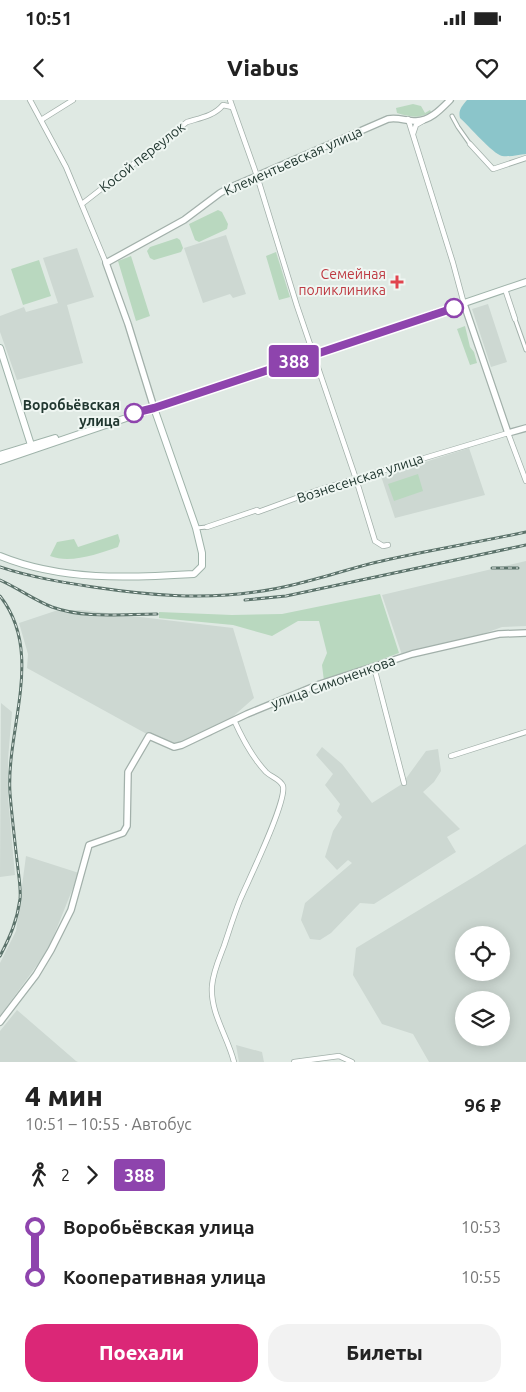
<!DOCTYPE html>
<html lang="ru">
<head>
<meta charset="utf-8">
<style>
	body { margin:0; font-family:Ubuntu,sans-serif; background:#f2f2f2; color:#222; height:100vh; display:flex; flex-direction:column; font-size:19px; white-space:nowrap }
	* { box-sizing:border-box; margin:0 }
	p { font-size:16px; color:#767676 }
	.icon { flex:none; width:28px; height:28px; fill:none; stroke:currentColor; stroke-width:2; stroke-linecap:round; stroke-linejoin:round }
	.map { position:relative; height:962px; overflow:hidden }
	.panel { display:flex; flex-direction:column; background:#fff; flex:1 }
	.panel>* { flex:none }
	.badge { padding:0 10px; border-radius:4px; font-size:18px; line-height:32px }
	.fabs { position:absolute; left:455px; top:826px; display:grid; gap:10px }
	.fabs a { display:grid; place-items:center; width:55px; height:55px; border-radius:50%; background:#fff; box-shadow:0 2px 12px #0003; font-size:25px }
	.map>.badge { position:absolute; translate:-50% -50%; box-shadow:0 0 0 2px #fff }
	.legs { display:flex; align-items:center; gap:8px; height:55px; padding:0 25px; font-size:16px }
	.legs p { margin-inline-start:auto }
	.overview { display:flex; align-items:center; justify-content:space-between; height:85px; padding:0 25px }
	h1 { font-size:28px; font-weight:800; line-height:38px }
	.cta { display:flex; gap:10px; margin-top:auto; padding:10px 25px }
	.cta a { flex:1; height:58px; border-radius:20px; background:#db2777; color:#fff; font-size:20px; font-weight:800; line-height:58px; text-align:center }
	.cta a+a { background:#f2f2f2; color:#222 }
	ul { padding:0 25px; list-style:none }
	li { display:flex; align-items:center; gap:18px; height:50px; font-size:19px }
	li i { display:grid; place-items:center; width:8px; height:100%; margin:0 6px; background:currentColor }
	li i::after { content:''; width:12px; height:12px; margin:-6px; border:4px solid; border-radius:50%; background:#fff }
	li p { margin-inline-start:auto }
	li:first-child i { background:linear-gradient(#0000 50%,currentColor 0) }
	li:last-child i { background:linear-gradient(currentColor 50%,#0000 0) }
	.status { display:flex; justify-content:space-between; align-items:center; height:35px; padding:0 25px; background:#fff; direction:ltr }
	.status svg { height:14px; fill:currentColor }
	header { display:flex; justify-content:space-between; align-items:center; height:65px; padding:0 25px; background:#fff; font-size:22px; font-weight:800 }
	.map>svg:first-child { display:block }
	.built { fill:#cdd8d2; fill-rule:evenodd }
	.green { fill:#b9d8bf }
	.water { fill:#8bc5ca }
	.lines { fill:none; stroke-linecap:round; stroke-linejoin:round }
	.pedestrian-casing { stroke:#a2b0aa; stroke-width:5 }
	.minor-casing { stroke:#a2b0aa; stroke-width:6 }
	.tertiary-casing { stroke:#a2b0aa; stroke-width:8 }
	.secondary-casing { stroke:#9fb3aa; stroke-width:8 }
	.pedestrian { stroke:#fff; stroke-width:3 }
	.minor { stroke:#fff; stroke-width:4.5 }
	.tertiary { stroke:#fff; stroke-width:5.5 }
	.secondary { stroke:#fff; stroke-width:6 }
	.rail-casing { stroke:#5c736b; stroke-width:3 }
	.rail { stroke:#eff6f2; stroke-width:1; stroke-dasharray:4; stroke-linecap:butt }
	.line-1-casing { stroke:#fff; stroke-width:11 }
	.line-1 { stroke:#8e44ad; stroke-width:8 }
	.health-dot { fill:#e0444e; stroke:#eff6f2; stroke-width:2 }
	.stop-1-dot { fill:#fff; stroke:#8e44ad; stroke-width:2.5 }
	.labels { text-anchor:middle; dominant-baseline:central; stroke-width:4; stroke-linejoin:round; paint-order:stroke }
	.street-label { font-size:14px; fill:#213730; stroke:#eff6f2 }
	.health-label { font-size:14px; fill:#be3a42; stroke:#eff6f2; text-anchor:end }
	.stop-label { font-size:14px; font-weight:bold; fill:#213730; stroke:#eff6f2; text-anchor:end }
</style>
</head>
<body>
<div class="status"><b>10:51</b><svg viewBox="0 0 49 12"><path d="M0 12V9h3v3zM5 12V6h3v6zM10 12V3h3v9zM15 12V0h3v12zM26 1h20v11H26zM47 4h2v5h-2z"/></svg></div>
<header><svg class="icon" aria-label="back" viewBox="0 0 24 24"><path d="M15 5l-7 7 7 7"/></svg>Viabus<svg class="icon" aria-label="heart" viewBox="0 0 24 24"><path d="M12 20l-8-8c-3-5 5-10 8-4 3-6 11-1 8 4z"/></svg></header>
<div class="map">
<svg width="526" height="962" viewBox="0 0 526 962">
	<rect width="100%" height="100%" fill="#dfe9e3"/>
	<path class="built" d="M226,135L246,194L233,198L230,194L203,203L184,148Z
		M77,148L94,197L67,205L83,263L17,280L0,232V216L24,207L26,212L58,203L43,158Z
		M488,204L507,262L491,267L472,209Z
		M469,348L485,395L395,418L381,376Z
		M526,461V526L502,527L455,544L402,555L382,495Z
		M58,510H81L233,528L254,598L211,636L174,649L27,568L28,554L19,523Z
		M1,603L12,612L8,659V697L15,775L0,777Z
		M322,647L342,664L372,703L402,684L426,651L438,649L441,671L434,682L423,692L460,729L447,737L456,752L374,804L360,803L331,833L320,840L310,839L301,820L305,803L352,763L348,760L337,770L325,757L333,731L342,717L337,711L340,704L325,685L333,674L316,655Z
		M526,744V962H429L413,934L382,924L353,875L356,848L477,775ZM464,835H501V872H464ZM464,900H501V938H464Z
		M26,756L79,773L48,850L0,916V863L16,831Z
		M17,910L76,961L78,962H0V931Z
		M236,945L262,952L264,962H239Z"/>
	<path class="green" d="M413,4L421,6L425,13L430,10L431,12C419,19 410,17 397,13L396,8Z
		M218,110L222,112L228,124L227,129L199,142L195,140L189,124Z
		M177,138L180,140L183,148L181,152L154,160L150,158L147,151L150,147Z
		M276,152L290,197L279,200L266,156Z
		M131,156L150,216L136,221L118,161Z
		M39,160L51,196L23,205L11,169Z
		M465,226L470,247L474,252L477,263L470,265L457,229Z
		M418,374L423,391L394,401L388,384Z
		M118,434L120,441L118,447C98,454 70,464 50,456L57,442L74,439L78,447Z
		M380,494L399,553L324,581L322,565L327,553L319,521H298L272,536L233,525L159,518V512L232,515L282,514Z"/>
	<path class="water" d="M467,0H526V54C518,55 509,57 502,56C493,54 469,26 460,18C458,10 462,6 467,0Z"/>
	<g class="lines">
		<g class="pedestrian-casing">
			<path id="pedestrian" d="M452,16L458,27L470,44
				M515,219L526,250
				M196,428L207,427"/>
		</g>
		<g class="minor-casing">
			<path id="minor" d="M30,0L66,67L106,163
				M230,0L257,76L297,206L356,379L375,441L383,446L388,445
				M408,19L453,163L464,204
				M41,20L73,0
				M413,34L416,25L423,21
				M470,44L493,69L526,58
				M82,104L187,22C200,18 214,16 223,5L232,7
				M505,189L515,219
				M207,427L257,410L258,412L318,390L508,333L526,381
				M374,567L404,683
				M451,656L526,632
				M234,962C228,937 210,913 212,886C213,872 219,859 224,846C229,831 234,815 240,800C248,781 287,702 283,686C280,679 271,677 266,672C252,657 242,638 234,620
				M294,962L339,956L352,962"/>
		</g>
		<g class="tertiary-casing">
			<path id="tertiary" d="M464,204L508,333L526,328
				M154,308L128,224L106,163L184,120L220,93L229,88L388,19C398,17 406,21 416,21C430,21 441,9 450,0
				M0,922L36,875L51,850L71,810L89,745L123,733L127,726L128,672L149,636L174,647L182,645L247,614L320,584L412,554L499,534L526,533"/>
		</g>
		<g class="secondary-casing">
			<path id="secondary" d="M0,248L31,345
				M0,355L55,338
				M0,361L526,182
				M0,456C61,481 129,478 194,474L202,466V453L196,428L154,308"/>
		</g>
		<use href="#pedestrian" class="pedestrian"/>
		<use href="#minor" class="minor"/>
		<use href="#tertiary" class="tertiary"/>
		<use href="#secondary" class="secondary"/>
		<g class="rail-casing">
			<path id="rail" d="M0,467C30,477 61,482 93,487C147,495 201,500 255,492C295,487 334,473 373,463C424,451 475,443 526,432
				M492,468H518
				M0,480C18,488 34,500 52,507C85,519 123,514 157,514
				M0,496C45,553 6,628 10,693C12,718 15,743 18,769C19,778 21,790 20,799C17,821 10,837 0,856
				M245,500L286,496L526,445"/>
		</g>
		<use href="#rail" class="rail"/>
	</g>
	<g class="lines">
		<g class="line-1-casing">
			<path id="line-1" d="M134,313L154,308L454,208"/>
		</g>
		<use href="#line-1" class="line-1"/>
	</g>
	<path class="health-dot" d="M394.5 174.5h5v5h5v5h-5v5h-5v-5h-5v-5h5z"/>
	<g class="stop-1-dot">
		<circle cx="454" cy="208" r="9"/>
		<circle cx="134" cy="313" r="9"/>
	</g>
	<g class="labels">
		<g class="street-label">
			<text transform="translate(142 57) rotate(-38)">Косой переулок</text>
			<text transform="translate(293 61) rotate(-24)">Клементьевская улица</text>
			<text transform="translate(360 378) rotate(-18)">Вознесенская улица</text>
			<text transform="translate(333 582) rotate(-20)">улица Симоненкова</text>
		</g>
		<g class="health-label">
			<text x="386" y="174">Семейная<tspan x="386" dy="16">поликлиника</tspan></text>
		</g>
		<g class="stop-label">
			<text x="120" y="305">Воробьёвская<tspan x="120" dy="16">улица</tspan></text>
		</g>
	</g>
</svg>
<div class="fabs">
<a><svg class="icon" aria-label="locate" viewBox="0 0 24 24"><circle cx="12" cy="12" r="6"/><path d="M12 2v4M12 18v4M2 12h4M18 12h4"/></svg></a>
<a><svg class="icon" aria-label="layers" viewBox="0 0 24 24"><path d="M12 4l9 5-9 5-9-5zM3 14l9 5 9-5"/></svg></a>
</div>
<b class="badge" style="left:294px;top:261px;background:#8e44ad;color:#fff">388</b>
</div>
<section class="panel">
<div class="overview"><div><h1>4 мин</h1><p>10:51 – 10:55 · Автобус</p></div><b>96 ₽</b></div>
<div class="legs"><svg class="icon" aria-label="walk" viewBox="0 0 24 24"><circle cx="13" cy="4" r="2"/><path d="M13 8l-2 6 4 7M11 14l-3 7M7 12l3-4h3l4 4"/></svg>2<svg class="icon" aria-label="forward" viewBox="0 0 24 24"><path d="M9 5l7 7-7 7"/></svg><b class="badge" style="background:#8e44ad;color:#fff">388</b></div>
<ul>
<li><i style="color:#8e44ad"></i><b>Воробьёвская улица</b><p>10:53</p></li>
<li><i style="color:#8e44ad"></i><b>Кооперативная улица</b><p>10:55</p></li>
</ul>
<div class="cta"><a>Поехали</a><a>Билеты</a></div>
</section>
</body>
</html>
